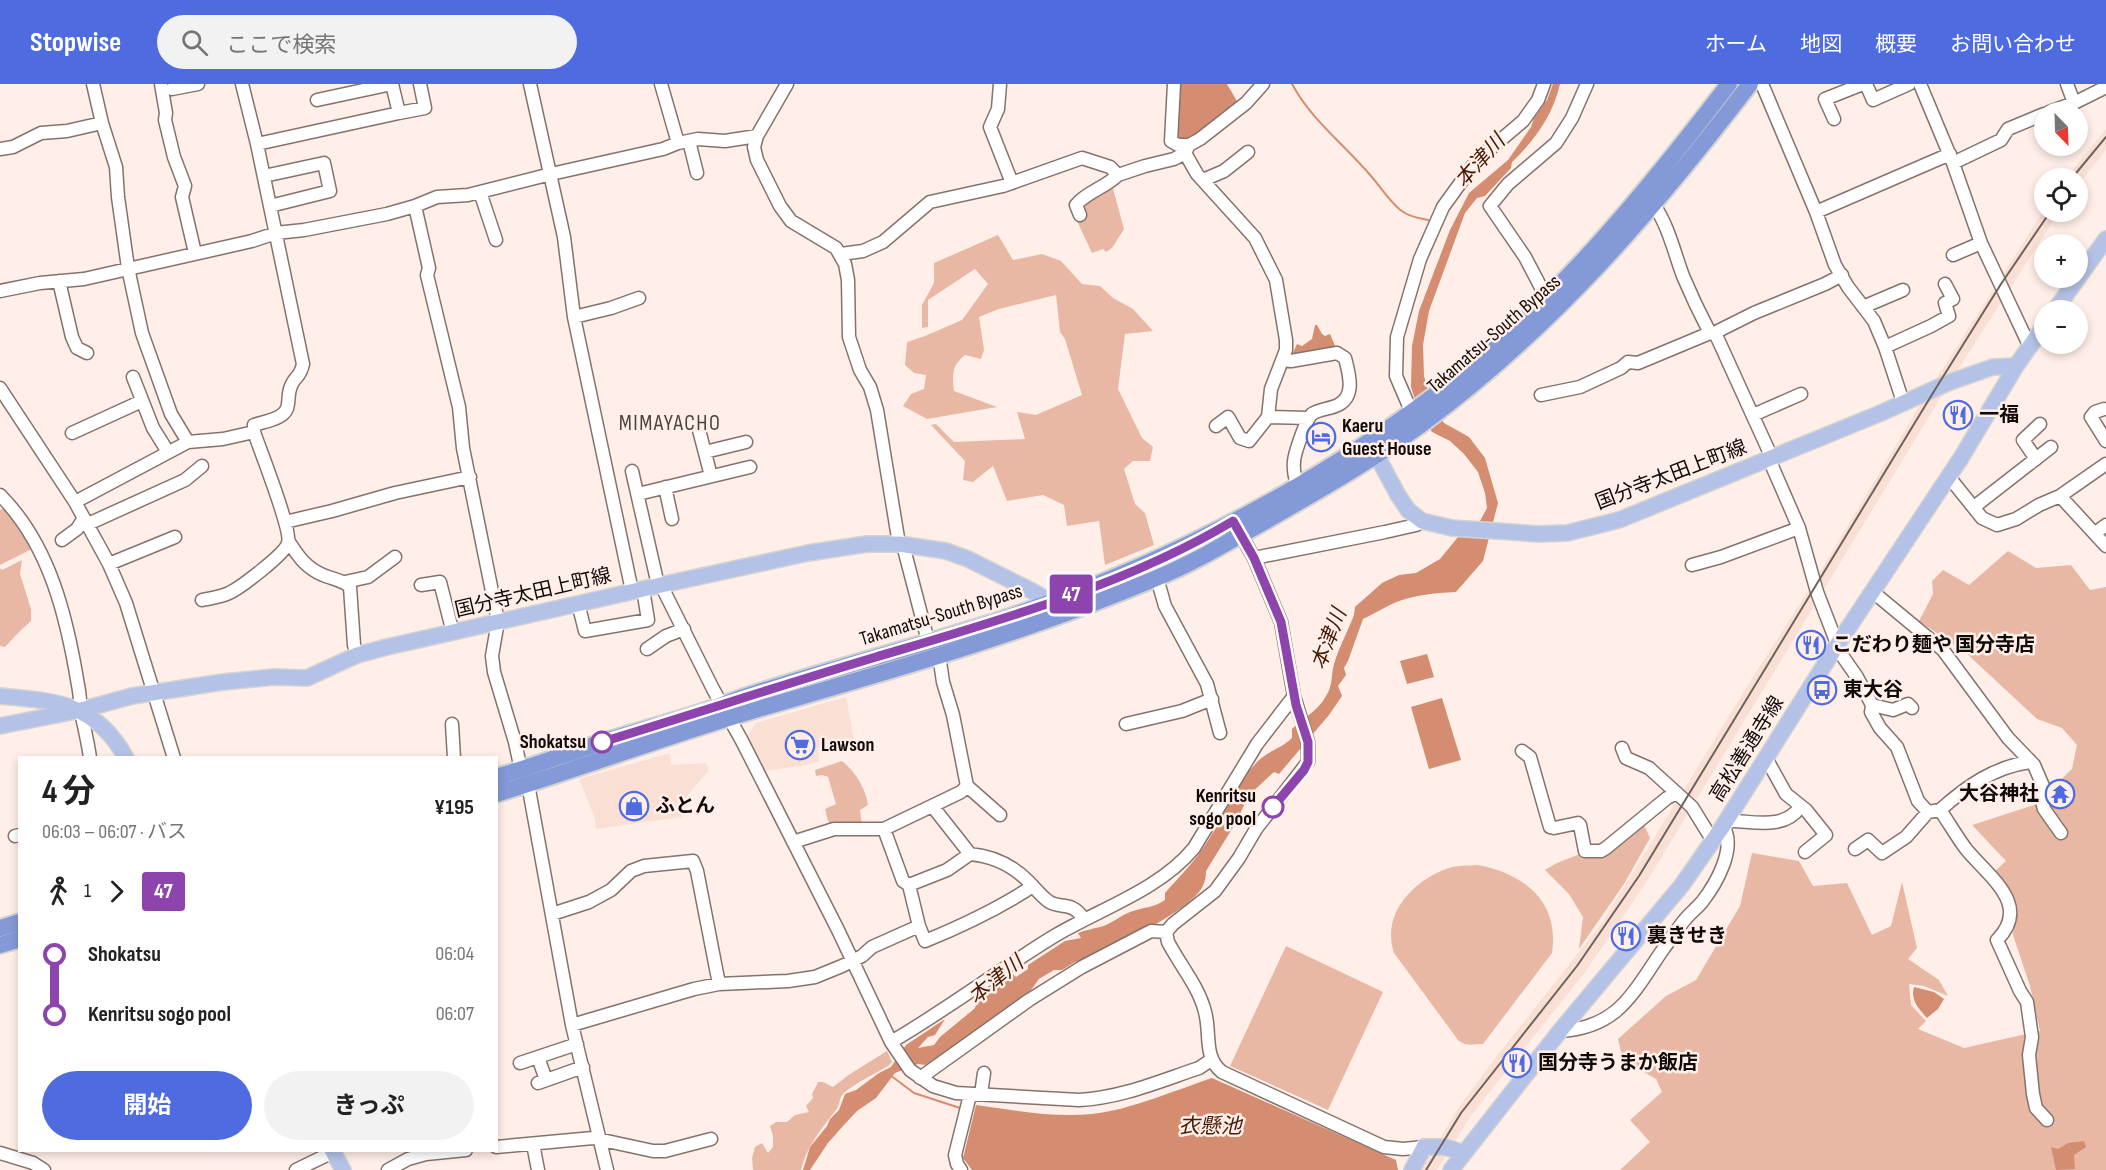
<!DOCTYPE html>
<html lang="ja">
<head>
<meta charset="utf-8">
<style>
	body { margin:0; font-family:"Sofia Sans Condensed","Noto Sans JP",sans-serif; background:#f2f2f2; color:#222; height:100vh; display:flex; flex-direction:column; font-size:22px; white-space:nowrap }
	* { box-sizing:border-box; margin:0 }
	p { font-size:20px; color:#767676 }
	.icon { flex:none; width:33px; height:33px; fill:none; stroke:currentColor; stroke-width:2; stroke-linecap:round; stroke-linejoin:round }
	.map { position:relative; flex:1; overflow:hidden }
	.side { position:absolute; left:18px; top:672px; width:480px; height:396px; display:flex; flex-direction:column; background:#fff; border-radius:0px; box-shadow:0 3px 9px #0003 }
	.side>* { flex:none }
	.badge { padding:0 12px; border-radius:4px; font-size:21px; line-height:39px }
	.needle { width:39px; rotate:157deg }
	.buttons { position:absolute; left:2034px; top:18px; display:grid; gap:12px }
	.buttons a { display:grid; place-items:center; width:54px; height:54px; border-radius:50%; background:#fff; box-shadow:0 3px 9px #0003; font-size:30px }
	.map>.badge { position:absolute; translate:-50% -50%; box-shadow:0 0 0 3px #fff }
	.legs { display:flex; align-items:center; gap:9px; height:66px; padding:0 24px; font-size:20px }
	.legs p { margin-inline-start:auto }
	.summary { display:flex; align-items:center; justify-content:space-between; height:102px; padding:0 24px }
	h1 { font-size:33px; font-weight:700; line-height:45px }
	.action { display:flex; gap:12px; margin-top:auto; padding:12px 24px }
	.action a { flex:1; height:69px; border-radius:36px; background:#4e6ce0; color:#fff; font-size:24px; font-weight:700; line-height:69px; text-align:center }
	.action a+a { background:#f2f2f2; color:#222 }
	ul { padding:0 24px; list-style:none }
	li { display:flex; align-items:center; gap:21px; height:60px; font-size:22px }
	li i { display:grid; place-items:center; width:9px; height:100%; margin:0 8px; background:currentColor }
	li i::after { content:''; width:15px; height:15px; margin:-8px; border:4px solid; border-radius:50%; background:#fff }
	li p { margin-inline-start:auto }
	li:first-child i { background:linear-gradient(#0000 50%,currentColor 0) }
	li:last-child i { background:linear-gradient(currentColor 50%,#0000 0) }
	header { display:flex; align-items:center; gap:36px; box-sizing:border-box; height:84px; padding:0 30px; background:#4e6ce0; color:#fff }
	header strong { font-size:28px }
	nav { display:flex; gap:33px; margin-inline-start:auto; font-size:21px }
	.search { width:420px; height:54px; background:#f2f2f2; display:flex; align-items:center; gap:15px; box-sizing:border-box; padding:0 21px; border-radius:33px; color:#767676; font-size:22px }
	.map>svg:first-child { display:block }
	.built { fill:#fadfd4 }
	.green { fill:#e9b8a4 }
	.water { fill:#d48d70 }
	.lines { fill:none; stroke-linecap:round; stroke-linejoin:round }
	.stream { stroke:#d48d70; stroke-width:2 }
	.minor-casing { stroke:#84736c; stroke-width:15 }
	.major-casing { stroke:#d4d3d3; stroke-width:18 }
	.highway-casing { stroke:#d4d3d3; stroke-width:20 }
	.minor { stroke:#fff; stroke-width:12 }
	.major { stroke:#b5c2e7; stroke-width:15 }
	.highway { stroke:#8499d7; stroke-width:16 }
	.rail { stroke:#6c625e; stroke-width:2 }
	.line-1-casing { stroke:#fff; stroke-width:14 }
	.line-1 { stroke:#8e44ad; stroke-width:9 }
	.stop-1-dot { fill:#fff; stroke:#8e44ad; stroke-width:3 }
	.labels { text-anchor:middle; dominant-baseline:central; stroke-width:5; stroke-linejoin:round; paint-order:stroke }
	.street-label { font-size:20px; fill:#100a08; stroke:#ffefe8 }
	.poi-label { font-size:20px; font-weight:bold; fill:#100a08; stroke:#ffefe8; text-anchor:start }
	.stop-label { font-size:20px; font-weight:bold; fill:#100a08; stroke:#ffefe8; text-anchor:end }
	.water-label { font-size:21px; font-style:italic; fill:#471a05; stroke:#ffefe8 }
	.quarter-label { font-size:22px; letter-spacing:1.5px; fill:#51413b; stroke:#ffefe8 }
</style>
</head>
<body>
<header>
<strong>Stopwise</strong>
<div class="search"><svg class="icon" aria-label="search" viewBox="0 0 24 24"><circle cx="10" cy="10" r="6"/><path d="M15 15l6 6"/></svg>ここで検索</div>
<nav><a>ホーム</a><a>地図</a><a>概要</a><a>お問い合わせ</a></nav>
</header>
<div class="map">
<svg width="2106" height="1086" viewBox="0 0 2106 1086">
	<rect width="100%" height="100%" fill="#ffefe8"/>
	<path class="built" d="M2106,45V66L2078,101V94H2066Z
		M2044,126L2059,128L1950,298L1647,797L1586,887L1470,1033L1437,1086H1421L1457,1026L1493,977L1602,839L1756,588L1814,498L1928,308Z
		M846,613L854,656L827,667L818,664L819,677L807,681L762,687L750,663L749,650L756,639Z
		M670,669L671,681L706,679L709,686L687,712L682,722V733L596,745L594,732L579,695Z"/>
	<path class="green" d="M1112,101L1124,145L1112,164L1106,168L1103,165L1092,169L1070,122Z
		M998,151L1013,176L1042,170L1061,177L1082,200L1100,202L1113,214L1133,225L1153,247L1125,250L1118,305L1142,354L1153,363L1150,377H1133L1124,385L1135,420L1145,429L1154,461L1105,481L1099,437L1067,442L1064,421L1043,411L1007,417L993,382L973,398L963,396L965,377L931,341L936,340L954,358L1025,355L1017,328L1036,331L1082,311L1065,255L1060,248L1056,211L999,225L979,233L984,266L981,275L965,271C952,281 952,291 954,307L997,323L927,335L903,322L911,310L924,305L926,291L914,289L905,281L907,258L925,252L962,236L988,200L975,185L928,216V243L922,244V221L934,199V179Z
		M6,423L34,464L0,481V426Z
		M2008,467L2036,484L2071,481L2090,506L2106,503V1086H1620L1650,1058L1630,1036L1662,1008L1656,995L1623,976L1618,955L1666,912L1696,896L1740,822L1752,769L1799,777L1813,802L1847,799L1872,851L1891,842L1902,798L1917,864L1908,875L1939,896L1948,912L1924,902L1909,900L1911,921L1926,937L1918,945L1964,964L2040,947L2030,902L2013,851L2015,826L1994,788L2006,777L1972,741L2034,721L2072,685L2077,661L2062,644L2037,635L1965,568L1919,537L1933,510L1932,497L1943,486L1969,501Z
		M22,476L20,490L31,525V537L18,549L5,563L0,562V484L2,486Z
		M842,677C855,687 866,705 868,721L860,726L862,741L833,742L828,737L825,725L836,720L828,693L822,691L816,692L815,686Z
		M1644,741L1650,754L1624,800L1579,865L1583,833L1569,810L1545,786L1557,779L1580,770L1605,769Z
		M1477,781C1524,789 1560,818 1552,869L1483,960C1474,960 1465,963 1458,956L1394,869C1381,830 1413,796 1449,784C1458,781 1468,782 1477,781Z
		M1286,862L1383,908L1328,1026L1230,982Z
		M887,967L892,978L888,982C876,989 854,1000 844,1009C839,1013 840,1021 836,1026C822,1044 806,1063 801,1086H753L752,1074L755,1063L762,1059L768,1069L773,1063V1052L770,1042L776,1038H787L795,1031L809,1028L806,1022L813,1014L812,1010L818,998H823L833,1003L850,990Z"/>
	<path class="water" d="M1179,0H1227L1238,19L1191,54L1179,55L1176,52Z
		M1553,0H1560C1553,31 1535,56 1512,78L1511,84L1485,112L1477,114L1465,129L1429,227L1423,261L1424,292L1431,319L1444,339L1469,353L1485,374L1498,419L1483,477L1456,508C1434,509 1414,511 1394,519C1383,524 1374,530 1363,535L1348,577L1344,584L1346,591L1338,602L1342,612L1329,631L1279,690L1274,688L1249,711L1235,740L1206,787C1206,795 1204,802 1199,808C1177,834 1115,861 1083,877L1075,878L1062,886H1054L1039,895L1026,913L926,981L918,980L895,989L876,1014L857,1027L843,1042L828,1059L810,1086H803L810,1063L827,1042L830,1035L839,1026L845,1010L856,1006L879,989L891,983L906,961L945,935L935,951L928,953L918,964L934,961L940,953L974,925L982,912L996,905L1013,890L1016,893L1028,885V881L1065,857L1081,854L1078,849C1086,846 1092,845 1100,843C1111,840 1120,832 1130,828C1143,823 1154,824 1165,816V809C1180,792 1197,775 1209,755C1224,731 1238,697 1258,677C1268,667 1282,664 1292,654V645C1303,634 1319,626 1326,612C1333,602 1331,591 1334,580C1339,563 1348,547 1354,531L1355,523L1382,499L1399,491L1416,489L1440,475L1458,453L1480,437L1487,424L1485,409L1478,388L1464,370L1450,357L1432,348L1419,328L1411,303L1412,262L1419,227L1450,146L1469,109L1508,76L1531,43L1534,34L1547,16Z
		M1315,241H1317L1322,250L1325,252L1330,250L1336,264L1292,271L1297,260L1302,262L1312,255Z
		M1427,570L1434,593L1407,600L1400,577Z
		M1442,614L1461,676L1429,685L1411,623Z
		M1914,903L1934,908L1944,915L1938,925L1927,934C1919,925 1910,916 1914,903Z
		M1212,994L1396,1076L1398,1086H972L963,1074L976,1021C1014,1026 1054,1034 1092,1030C1130,1026 1176,1006 1212,994Z
		M2084,1057L2086,1063L2074,1071L2075,1085L2056,1086L2051,1063L2058,1065L2068,1059Z"/>
	<g class="lines">
		<path class="stream" d="M1292,0C1312,37 1344,60 1371,92C1379,101 1393,122 1402,127C1409,133 1419,134 1428,136
			M890,991L914,1009L963,1025"/>
		<g class="minor-casing">
			<path id="minor" d="M93,0L102,39L116,83L118,113L128,184L142,249L171,330L188,358
				M161,0L166,29L165,36L174,73L185,102L182,113L195,169
				M530,0L564,153L574,233L632,507
				M661,0L678,59
				M787,0L757,52L754,63L757,76L780,122L791,137L836,164L845,180L848,196L849,253L860,286L870,303L877,326L899,460
				M1000,0L998,25L990,43L1012,99
				M1174,0L1171,57L1178,61H1189
				M1762,0L1816,128L1835,181L1848,203L1874,237L1885,263L1903,318
				M1866,0L1873,16L1909,0
				M1920,0L1953,79L1981,159L2030,263
				M2067,0L2074,19L2106,3
				M172,5L198,0
				M2049,28L2074,19
				M399,29L425,24L420,0
				M1834,35L1825,15L1863,0
				M689,57L697,89
				M257,60L399,29L392,0L317,16
				M0,65L13,63L41,49L67,47L102,39
				M1185,69L1197,90L1255,154L1276,196L1286,256V266L1271,305L1268,333L1249,357L1240,354L1228,333L1216,342
				M1953,79L2001,56L2008,45L2044,30
				M264,92L324,79L330,107L270,122
				M1203,96L1224,87L1248,68
				M480,108L496,156
				M1654,121C1669,143 1674,168 1683,192C1691,211 1700,230 1710,249L1716,251L1772,374
				M415,122L429,184L427,191L459,323L463,364L498,537L492,572L494,588L515,658L521,686
				M1816,128L1950,70
				M1080,131L1076,121C1085,109 1106,103 1118,91
				M841,170L863,167L883,158L930,118L1003,102L1082,74L1110,83L1118,91L1145,82L1174,75L1185,69L1189,61L1200,55L1246,19L1263,0
				M1953,171L1981,159
				M59,197L72,253L77,264L87,269
				M0,207L40,199L84,195L252,157L276,149L304,146L387,130L415,122L437,113L468,111L551,90L663,65L678,59L698,55L725,57L757,52
				M1546,213L1525,173L1490,122L1508,100L1556,59L1572,34L1587,0
				M1863,223L1903,206
				M574,233L611,224L639,214
				M1716,251L1718,247L1754,229L1825,200L1842,191
				M1885,263L1931,242L1949,232L1945,219L1953,215L1945,200
				M1283,276L1291,277L1337,269L1345,274C1349,290 1356,312 1338,321C1330,325 1319,325 1312,330C1306,335 1294,371 1294,378C1293,386 1295,394 1297,401
				M133,293L153,344L168,368
				M0,304L75,418L109,480L126,519L174,674
				M1541,311L1580,303L1621,284L1628,278L1638,279L1710,249
				M2104,325L2095,328L2091,333L2106,357
				M1411,327L1396,292L1397,253L1420,175L1443,123L1477,76L1523,37L1538,16L1544,0
				M1753,331L1801,310
				M1268,333L1308,334
				M699,346L711,392
				M72,349L142,317
				M705,368L746,358
				M1769,375L1799,444L1817,508L1841,570L1857,593L1872,621L1871,628L1880,644L1897,663L1918,717L1928,728L1940,726C1949,739 1957,753 1966,765C1989,793 2032,821 1997,856L2020,907L2027,918L2032,953L2029,971L2033,1010L2036,1024L2047,1036
				M2036,375L2023,356L2040,340
				M632,387L658,501
				M1949,393L1982,434L1997,441L2016,435L2039,421L2060,412L2106,462
				M665,403L672,435
				M638,410L750,383
				M0,411C50,461 67,534 78,601C80,610 80,619 81,628C84,643 88,658 90,674
				M2060,412L2106,380
				M75,418L188,358L223,355L254,348
				M1974,423L2051,363
				M285,438L332,427L395,409L470,393
				M88,440L185,396L202,382
				M1238,446L1254,474L1281,538L1294,612L1308,658V678L1256,745L1239,774L1215,807L1173,840L1166,848L1168,858C1180,881 1199,903 1205,928C1211,949 1203,973 1222,988L1384,1063L1403,1065L1424,1063
				M2095,449L2106,441
				M62,456L77,445L84,434
				M289,458C298,472 306,484 323,491C332,495 343,496 350,503L354,561L357,571
				M903,461L928,557
				M1254,474L1385,448L1416,441L1422,437
				M109,480L175,453
				M1692,481L1721,473L1799,444
				M1157,494L1165,522L1207,600L1220,649
				M345,498L368,493L395,473
				M421,501L440,498L453,549
				M661,501L713,605L742,657L838,846L891,958L910,986L933,1002L956,1009L1079,1016C1121,1014 1160,997 1199,984L1211,976
				M1873,508L1943,566L2008,654L2034,681L2043,702L2042,717L2044,725L2061,749
				M202,516C211,514 221,513 229,509C240,504 285,470 288,459C292,446 260,366 254,348V341C266,337 287,335 288,320C289,313 288,307 292,300C296,291 300,294 303,280L257,60L242,0
				M578,519L585,547L648,536L643,505
				M647,565L666,552L684,545
				M1872,621L1893,626L1908,620L1912,624
				M452,640L454,674
				M1126,640L1182,627L1212,615
				M1622,664L1626,674L1649,684L1692,723L1713,757
				M1522,667L1530,673L1550,743L1554,744L1578,739L1580,741L1585,767H1601L1606,764L1667,714L1677,709
				M1766,674L1786,710L1806,726L1826,751L1805,768
				M528,700L572,941L607,1086
				M967,702L1000,731
				M933,723L970,770C992,772 1012,781 1028,797C1035,804 1041,812 1048,817C1060,826 1070,815 1084,835
				M1940,726C1967,702 1994,683 2030,678
				M1728,735L1733,737C1757,738 1785,745 1800,723
				M15,752L20,751
				M793,758L834,745H884L961,708L967,702L953,631L943,598L939,571
				M1855,765L1868,756L1882,769L1906,753L1928,728
				M909,801L947,786L970,770
				M552,830L589,818L611,806L631,787L644,782L693,777L697,787L719,900
				M919,842L925,857C964,841 998,825 1033,802
				M572,941L694,905L719,900L788,897L815,893L842,882L862,872L872,863L919,842L909,801L903,797L884,745
				M1560,947C1580,946 1600,940 1616,927C1635,911 1649,885 1664,864C1670,856 1676,847 1683,838C1688,831 1696,825 1702,818C1716,800 1737,764 1723,742
				M891,958C948,925 1000,885 1056,851C1102,824 1159,806 1194,764L1257,660L1294,612
				M538,973L546,996
				M520,979L577,960
				M920,994L1029,916L1082,883L1151,847L1166,848
				M538,999L583,983
				M981,1010L984,989
				M533,1060L538,1086
				M496,1063L593,1054L653,1067H665L711,1055
				M0,1069L33,1079L44,1086
				M296,1086L333,1068
				M388,1086L408,1075L426,1070L466,1066
				M961,1086L957,1080L955,1071L970,1011"/>
		</g>
		<g class="major-casing">
			<path id="major" d="M2055,226L2106,155
				M1371,361L1398,411L1408,426L1422,437L1452,444L1539,450L1567,449L1619,436L1881,329L1950,298L1993,283L2016,282
				M0,612C56,617 96,619 126,674
				M0,642L81,626L132,612L223,598L274,593L307,594L357,571L387,563L661,501L808,469L867,460H899L946,467L968,475L1032,507L1058,522
				M332,1066L343,1086
				M1412,1086L1424,1063H1445L1464,1069
				M1451,1086L1560,947L1682,801L1723,742L1837,561L1961,374L2016,282L2044,242"/>
		</g>
		<g class="highway-casing">
			<path id="highway" d="M496,693C531,683 565,670 600,659C635,647 670,639 705,627C721,622 736,615 753,610C833,584 916,563 997,537C1160,483 1316,403 1452,298C1560,214 1647,107 1729,0
				M496,710C584,683 670,651 758,625C893,586 1029,548 1159,493C1196,478 1230,457 1264,438C1318,407 1371,377 1422,340C1551,245 1653,127 1750,0
				M0,844L20,838
				M0,861L20,855"/>
		</g>
		<use href="#minor" class="minor"/>
		<use href="#major" class="major"/>
		<use href="#highway" class="highway"/>
		<path class="rail" d="M2072,94L2106,53
			M1426,1086L1461,1029L1577,882L1639,792L1936,304L2001,200L2050,128"/>
	</g>
	<g class="lines">
		<g class="line-1-casing">
			<path id="line-1" d="M602,658C694,630 785,600 876,573C994,538 1127,501 1233,437L1254,474L1281,538L1296,621L1308,658V678L1304,686L1273,723"/>
		</g>
		<use href="#line-1" class="line-1"/>
	</g>
	<defs>
		<g id="restaurant-ring" transform="scale(1.5)"><circle r="9.5" fill="#ffefe8" stroke="#4e6ce0" stroke-width="1.5"/><path d="M-5-6h1v4h1v-4h1v4h1v-4h1v5L-1.5 .5V6h-2V.5L-5-1ZM5-6V6H3V1.5H1.5Q1.5-4 5-6Z" fill="#4e6ce0"/></g>
		<g id="hotel-ring" transform="scale(1.5)"><circle r="9.5" fill="#ffefe8" stroke="#4e6ce0" stroke-width="1.5"/><path d="M-6-4.5h1.5V1H6V5H4.5V3h-9V5H-6ZM-4 0a1.8 1.8 0 1 1 3.6 0ZM.5 0V-2.5h3Q6-2.5 6 0Z" fill="#4e6ce0"/></g>
		<g id="bus-ring" transform="scale(1.5)"><circle r="9.5" fill="#ffefe8" stroke="#4e6ce0" stroke-width="1.5"/><path d="M-5-6H5V4H4V6H2V4H-2V6H-4V4H-5ZM-3.5-4V0h7V-4ZM-3.5 1.2v1.5H-2V1.2ZM2 1.2v1.5H3.5V1.2Z" fill="#4e6ce0"/></g>
		<g id="supermarket-ring" transform="scale(1.5)"><circle r="9.5" fill="#ffefe8" stroke="#4e6ce0" stroke-width="1.5"/><path d="M-6-5.5h2.5l.6 2H6L4.5 2H-2.5L-4.4-4H-6ZM-1.5 3.2a1.3 1.3 0 1 0 .1 0ZM3 3.2a1.3 1.3 0 1 0 .1 0Z" fill="#4e6ce0"/></g>
		<g id="temple-ring" transform="scale(1.5)"><circle r="9.5" fill="#ffefe8" stroke="#4e6ce0" stroke-width="1.5"/><path d="M0-6L5-2H3V0L6.5 2.5H4V6H1.5V3h-3V6H-4V2.5H-6.5L-3 0V-2H-5Z" fill="#4e6ce0"/></g>
		<g id="shop-ring" transform="scale(1.5)"><circle r="9.5" fill="#ffefe8" stroke="#4e6ce0" stroke-width="1.5"/><path d="M-5-2.5h2.3a2.7 3.5 0 0 1 5.4 0H5L5.5 6h-11ZM-1.5-2.5h3a1.5 2.3 0 0 0-3 0Z" fill="#4e6ce0"/></g>
	</defs>
	<g fill-rule="evenodd">
		<use href="#restaurant-ring" x="1958" y="331"/>
		<use href="#hotel-ring" x="1321" y="353"/>
		<use href="#restaurant-ring" x="1811" y="561"/>
		<use href="#bus-ring" x="1822" y="606"/>
		<use href="#supermarket-ring" x="800" y="661"/>
		<use href="#temple-ring" x="2060" y="710"/>
		<use href="#shop-ring" x="634" y="722"/>
		<use href="#restaurant-ring" x="1626" y="852"/>
		<use href="#restaurant-ring" x="1517" y="979"/>
	</g>
	<g class="stop-1-dot">
		<circle cx="602" cy="658" r="10"/>
		<circle cx="1273" cy="723" r="10"/>
	</g>
	<g class="labels">
		<g class="street-label">
			<text transform="translate(1494 250) rotate(-41)">Takamatsu-South Bypass</text>
			<text transform="translate(1671 391) rotate(-21)">国分寺太田上町線</text>
			<text transform="translate(533 509) rotate(-13)">国分寺太田上町線</text>
			<text transform="translate(941 531) rotate(-17)">Takamatsu-South Bypass</text>
			<text transform="translate(1747 665) rotate(-58)">高松善通寺線</text>
		</g>
		<g class="poi-label">
			<text x="1979" y="331">一福</text>
			<text x="1342" y="342">Kaeru<tspan x="1342" dy="23">Guest House</tspan></text>
			<text x="1832" y="561">こだわり麺や 国分寺店</text>
			<text x="1843" y="606">東大谷</text>
			<text x="821" y="661">Lawson</text>
			<text x="2039" y="710" text-anchor="end">大谷神社</text>
			<text x="655" y="722">ふとん</text>
			<text x="1647" y="852">裏きせき</text>
			<text x="1538" y="979">国分寺うまか飯店</text>
		</g>
		<g class="stop-label">
			<text x="586" y="658">Shokatsu</text>
			<text x="1256" y="712">Kenritsu<tspan x="1256" dy="23">sogo pool</tspan></text>
		</g>
		<g class="water-label">
			<text transform="translate(1480 77) rotate(-48)">本津川</text>
			<text transform="translate(1329 555) rotate(-69)">本津川</text>
			<text transform="translate(996 896) rotate(-39)">本津川</text>
			<text x="1210" y="1042">衣懸池</text>
		</g>
		<g class="quarter-label">
			<text x="670" y="339">MIMAYACHO</text>
		</g>
	</g>
</svg>
<div class="buttons">
<a><svg class="needle" viewBox="-14 -14 28 28"><path d="M0-13l5 13h-10z" fill="#e53935"/><path d="M0 13l5-13h-10z" fill="#767676"/></svg></a>
<a><svg class="icon" aria-label="locate" viewBox="0 0 24 24"><circle cx="12" cy="12" r="6"/><path d="M12 2v4M12 18v4M2 12h4M18 12h4"/></svg></a>
<a>+</a>
<a>−</a>
</div>
<b class="badge" style="left:1071px;top:510px;background:#8e44ad;color:#fff">47</b>
<section class="side">
<div class="summary"><div><h1>4 分</h1><p>06:03 – 06:07 · バス</p></div><b>¥195</b></div>
<div class="legs"><svg class="icon" aria-label="walk" viewBox="0 0 24 24"><circle cx="13" cy="4" r="2"/><path d="M13 8l-2 6 4 7M11 14l-3 7M7 12l3-4h3l4 4"/></svg>1<svg class="icon" aria-label="forward" viewBox="0 0 24 24"><path d="M9 5l7 7-7 7"/></svg><b class="badge" style="background:#8e44ad;color:#fff">47</b></div>
<ul>
<li><i style="color:#8e44ad"></i><b>Shokatsu</b><p>06:04</p></li>
<li><i style="color:#8e44ad"></i><b>Kenritsu sogo pool</b><p>06:07</p></li>
</ul>
<div class="action"><a>開始</a><a>きっぷ</a></div>
</section>
</div>
</body>
</html>
